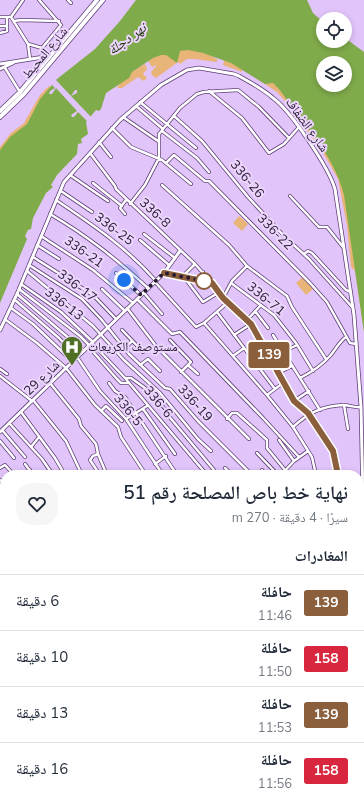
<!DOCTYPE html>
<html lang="ar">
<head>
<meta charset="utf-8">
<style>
	body { margin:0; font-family:"Nunito Sans","Noto Naskh Arabic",sans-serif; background:#f6f6f7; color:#1f2937; direction:rtl; height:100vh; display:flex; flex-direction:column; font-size:15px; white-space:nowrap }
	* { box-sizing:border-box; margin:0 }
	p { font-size:13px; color:#747a83 }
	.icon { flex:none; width:22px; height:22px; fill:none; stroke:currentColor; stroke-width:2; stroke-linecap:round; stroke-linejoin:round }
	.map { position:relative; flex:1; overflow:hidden; direction:ltr }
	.panel { position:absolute; left:0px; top:470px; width:364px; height:336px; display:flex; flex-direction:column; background:#fff; border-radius:16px 16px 0 0; box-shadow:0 2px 6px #0003; direction:rtl }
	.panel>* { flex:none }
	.badge { padding:0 8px; border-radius:3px; font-size:14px; line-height:26px }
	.fabs { position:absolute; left:316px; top:12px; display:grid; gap:8px }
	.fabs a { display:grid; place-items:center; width:36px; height:36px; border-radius:50%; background:#fff; box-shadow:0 2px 6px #0003; font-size:20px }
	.you { position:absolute; width:20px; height:20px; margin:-10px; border:3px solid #fff; border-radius:50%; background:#1a73e8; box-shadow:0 0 0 6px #1a73e833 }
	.map>.badge { position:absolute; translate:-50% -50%; box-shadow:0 0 0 2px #fff }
	h2 { padding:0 16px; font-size:15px; line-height:36px }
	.round { display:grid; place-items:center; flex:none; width:42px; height:42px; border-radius:16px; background:#f6f6f7 }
	.headline { display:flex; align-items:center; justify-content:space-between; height:68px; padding:0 16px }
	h1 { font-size:19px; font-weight:600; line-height:30px }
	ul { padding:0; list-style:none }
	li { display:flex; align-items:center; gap:12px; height:56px; padding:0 16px; border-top:1px solid #e0e1e3 }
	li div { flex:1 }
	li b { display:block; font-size:15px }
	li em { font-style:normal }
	li .badge { min-width:44px; font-weight:700; text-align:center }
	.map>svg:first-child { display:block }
	.green { fill:#e8b478 }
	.water { fill:#80ab4b; fill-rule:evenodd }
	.pier { fill:#e1c4f9 }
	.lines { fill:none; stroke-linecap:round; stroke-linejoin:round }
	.minor-casing { stroke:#5f3e77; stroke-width:4 }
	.tertiary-casing { stroke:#5f3e77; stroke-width:4.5 }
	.primary-casing { stroke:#5f3e77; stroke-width:5.5 }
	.minor { stroke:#fff; stroke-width:2.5 }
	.tertiary { stroke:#fff; stroke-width:3 }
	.primary { stroke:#fff; stroke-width:4 }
	.line-casing { stroke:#fff; stroke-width:9 }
	.line { stroke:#8b5e3c; stroke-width:6 }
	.walk { stroke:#281a32; stroke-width:4; stroke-dasharray:0 7.2 }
	.stop-dot { fill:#fff; stroke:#8b5e3c; stroke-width:2 }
	.labels { text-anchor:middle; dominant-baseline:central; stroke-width:4; stroke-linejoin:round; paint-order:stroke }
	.street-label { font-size:13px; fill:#281a32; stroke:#ebd5fd }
	.poi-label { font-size:13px; fill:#281a32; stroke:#ebd5fd; text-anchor:start }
	.water-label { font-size:14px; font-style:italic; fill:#283912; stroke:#ebd5fd }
</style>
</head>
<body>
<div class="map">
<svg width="364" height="806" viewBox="0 0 364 806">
	<rect width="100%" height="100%" fill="#e1c4f9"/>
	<path class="green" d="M202,49L218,60L216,62L194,59H187L180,64L178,62L156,78L152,75L151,72L157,65L152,67L148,61L162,50Z
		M225,56L270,82L273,81L298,110L341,173L364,312V332L355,271L351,267L347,226L338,179L322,151L284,100L277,92L242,69V72L223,65Z
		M145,64L147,69L143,74L147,78L144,81L138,77L122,88H117L123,77Z
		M49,86L51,87L34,116L0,157V147L11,133L24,123L40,95Z
		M239,216L248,224L242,231L233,223Z
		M303,277L313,289L306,295L296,283Z
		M364,600V625L361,626L360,603V601Z
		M364,641V685L362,686L359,682Z"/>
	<path class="water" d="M136,0H307L313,13L323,22V41H345V38L364,52V332L344,195C335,160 313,135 292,107C285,98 281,90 273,83L265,84L231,63L203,53L188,50L180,51L177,63L166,55H161L153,58L132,72L129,78L106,93L101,109L99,111L96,110L86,122L88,134L81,139L82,143L78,144L77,154L57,175L51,185L53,187L46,193L33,218L31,229L28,230L25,236L27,239L0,303V150L10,137L27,124L40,99L57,79L95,49L120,21ZM323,63H345V85H323Z
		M364,702V748L361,747C359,738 358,707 364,702Z"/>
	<path class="pier" d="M55,79L71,96L75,90H77V93L71,96L92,118L88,122L78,112L74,117H72L71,115L77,111L56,88L52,94H49L50,91L55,88L51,84Z"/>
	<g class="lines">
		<g class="minor-casing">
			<path id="minor" d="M39,0L61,25L42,48
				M68,0L71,3
				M0,17H11
				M11,17L28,44L30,59
				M11,17L23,0
				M14,21L21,20L59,21
				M0,26H7
				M0,33L7,31V17
				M28,44L42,48L43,57
				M5,68L20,92
				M209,91L242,118L269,153L284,144L299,127
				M140,102L196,148
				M136,106L163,129
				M174,116L202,141L248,197L284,236L309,259L353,308
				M123,117L158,141
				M112,128L131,147L162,160L191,184
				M162,131L197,158L209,172
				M99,142L111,157
				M90,153L115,186L116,189L195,264L212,283
				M166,163L174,155L205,181H209L310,283L327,302L350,343L356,344
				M70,175L108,201
				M93,183L122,206
				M162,185L229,245L247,266L287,296L292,307L326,359
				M61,191L92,212
				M290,196L319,227H327L343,247
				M56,200C94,226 125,246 156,281
				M130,204L145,185L159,158V134L180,108L197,94L204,92L238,90L259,107L289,138
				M50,214C89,237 115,258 148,288
				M125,214L120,208L126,200
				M144,234L175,258
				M41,236L93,270L133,303
				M140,240L169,265
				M37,245L59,259
				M304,254L308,251L312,253L346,290L351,292
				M33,257L93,295L116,319
				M29,265L82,299L101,319L129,354L165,388L170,389L198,421L252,475
				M27,271L93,326L124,360L160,393L198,439L211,451
				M116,273L141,295
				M164,273L212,283L223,298L251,324L294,401L308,413L333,451L338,475
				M182,277L195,264
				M184,277L203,302L218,293
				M199,280L203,272
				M155,282L196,327L204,323L227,303
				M231,283L274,315L296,343L313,371
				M21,284L61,312L93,342
				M19,289L80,336L89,345
				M102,289L125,311
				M144,293L162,314
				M17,294L84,351
				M223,298L232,281L247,266
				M137,299L172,334L180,332L263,418L299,457
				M15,300L59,338L77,357L100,391L126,419L163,475
				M11,308L33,324L73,362
				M127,308L156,346L249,439
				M255,311L268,328
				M217,312L275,389
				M6,320L37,343L66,368L95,405L118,427L121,437L146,475
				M247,320L261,305
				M204,323L267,395L293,427L312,457L316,475
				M122,330L143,352
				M234,335L251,324
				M273,335L320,410
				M170,340L191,362L181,372
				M92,343L125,378L207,475
				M88,346L117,379L121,383H128
				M124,349L132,341
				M283,352L297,345
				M233,356L244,348
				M140,365L148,359L160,371
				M189,366L198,374
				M258,366L270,358
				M0,369L7,374
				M278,373L292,366
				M0,376L32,401
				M125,378H131L145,388L163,407L167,414L214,470
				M300,378C312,372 322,365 330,356C336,349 339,342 346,337
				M50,383L79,419L81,426L96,444L98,454L107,475
				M109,383L115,391L125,397L177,475
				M267,395L283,383
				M33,400L66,441L82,475
				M294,401L309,391
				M344,405L348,429
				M143,409L175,454
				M101,411L106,406L122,421
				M21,412L55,458L65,475
				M126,419L147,406
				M227,419L232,413H237L267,440V448L285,470
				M9,423L42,459L53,475
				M293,427C308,413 322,406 343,405C349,405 355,408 361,407
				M2,430L25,457
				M279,440L294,461
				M0,441L14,458
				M31,447L39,437
				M257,453L278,475
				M98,454L93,456L90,460L100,475
				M25,464L33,475
				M155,464L166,456
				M0,468L5,465L14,475
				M225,468L232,475
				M262,470L266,475
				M24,475L30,470
				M281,475L294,461L308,451
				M0,480L5,485
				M0,497L5,503
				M0,511L5,518
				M5,523V529
				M0,562L5,572
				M0,587L5,595
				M0,605L5,613
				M0,650L5,656
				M0,669L5,676
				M0,709L5,706
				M2,783L5,806
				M24,801V806
				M137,801L138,806
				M38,806L53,801
				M84,806L99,801
				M325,806V801"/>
		</g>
		<g class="tertiary-casing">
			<path id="tertiary" d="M0,64L50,56
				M0,69L13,63
				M0,330L17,294L64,182L120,120L161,85L187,70L199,68L234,74L239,76C251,83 263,89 273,98C291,111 329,168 335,189L354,315L361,407L363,502L359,536
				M0,432L164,273L180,251
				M0,784L5,781
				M154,806L178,801"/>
		</g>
		<g class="primary-casing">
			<path id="primary" d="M0,111L20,92L97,0
				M0,117L24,94L103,0"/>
		</g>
		<use href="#minor" class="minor"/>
		<use href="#tertiary" class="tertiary"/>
		<use href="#primary" class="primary"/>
	</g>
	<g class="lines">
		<g class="line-casing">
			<path id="line" d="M164,273L212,283L223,298L251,324L294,401L308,413L333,451L338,475"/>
		</g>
		<use href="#line" class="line"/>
		<path class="walk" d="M124,280L141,295L164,273L204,281"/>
	</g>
	<defs>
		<g id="hospital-pin" transform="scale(1.15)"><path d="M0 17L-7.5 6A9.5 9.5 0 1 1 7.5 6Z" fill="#4f6f25" stroke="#ebd5fd"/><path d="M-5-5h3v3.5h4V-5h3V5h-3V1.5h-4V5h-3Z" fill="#fff"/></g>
	</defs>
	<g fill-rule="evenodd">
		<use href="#hospital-pin" x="72" y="347"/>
	</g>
	<circle class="stop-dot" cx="204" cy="281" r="8"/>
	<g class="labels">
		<g class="street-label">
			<text transform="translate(45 53) rotate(-50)">شارع المحيط</text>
			<text transform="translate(307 125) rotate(54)">شارع الضفاف</text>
			<text transform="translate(247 179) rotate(50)">336-26</text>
			<text transform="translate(155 213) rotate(43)">336-8</text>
			<text transform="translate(114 229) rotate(37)">336-25</text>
			<text transform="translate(275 232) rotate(45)">336-22</text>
			<text transform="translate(84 252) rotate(35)">336-21</text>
			<text transform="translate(77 286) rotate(37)">336-17</text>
			<text transform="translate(266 299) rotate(39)">336-71</text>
			<text transform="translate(64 304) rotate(38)">336-13</text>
			<text transform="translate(42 378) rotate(-44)">شارع 29</text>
			<text transform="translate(158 402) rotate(50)">336-6</text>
			<text transform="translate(195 403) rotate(48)">336-19</text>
			<text transform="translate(128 410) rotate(51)">336-5</text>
		</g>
		<g class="poi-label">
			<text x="88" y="347">مستوصف الكريعات</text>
		</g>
		<g class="water-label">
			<text transform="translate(127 39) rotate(-36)">نهر دجلة</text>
		</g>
	</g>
</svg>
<div class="fabs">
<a><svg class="icon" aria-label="locate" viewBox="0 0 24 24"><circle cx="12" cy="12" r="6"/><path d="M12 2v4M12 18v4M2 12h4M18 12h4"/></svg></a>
<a><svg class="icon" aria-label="layers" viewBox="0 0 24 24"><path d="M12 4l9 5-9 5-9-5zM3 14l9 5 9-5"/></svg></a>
</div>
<div class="you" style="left:124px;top:280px"></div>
<b class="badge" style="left:269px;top:355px;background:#8b5e3c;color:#fff">139</b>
<section class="panel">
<div class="headline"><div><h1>نهاية خط باص المصلحة رقم 51</h1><p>سيرًا · 4 دقيقة · 270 m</p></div><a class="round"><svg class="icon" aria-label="heart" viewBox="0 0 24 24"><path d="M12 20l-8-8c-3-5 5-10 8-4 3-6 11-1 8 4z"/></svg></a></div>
<h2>المغادرات</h2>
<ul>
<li><span class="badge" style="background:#8b5e3c;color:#fff">139</span><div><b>حافلة</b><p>11:46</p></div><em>6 دقيقة</em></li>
<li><span class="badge" style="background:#d7263d;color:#fff">158</span><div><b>حافلة</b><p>11:50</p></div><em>10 دقيقة</em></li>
<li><span class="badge" style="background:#8b5e3c;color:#fff">139</span><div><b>حافلة</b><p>11:53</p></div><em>13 دقيقة</em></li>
<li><span class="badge" style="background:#d7263d;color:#fff">158</span><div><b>حافلة</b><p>11:56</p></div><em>16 دقيقة</em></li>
</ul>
</section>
</div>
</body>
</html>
